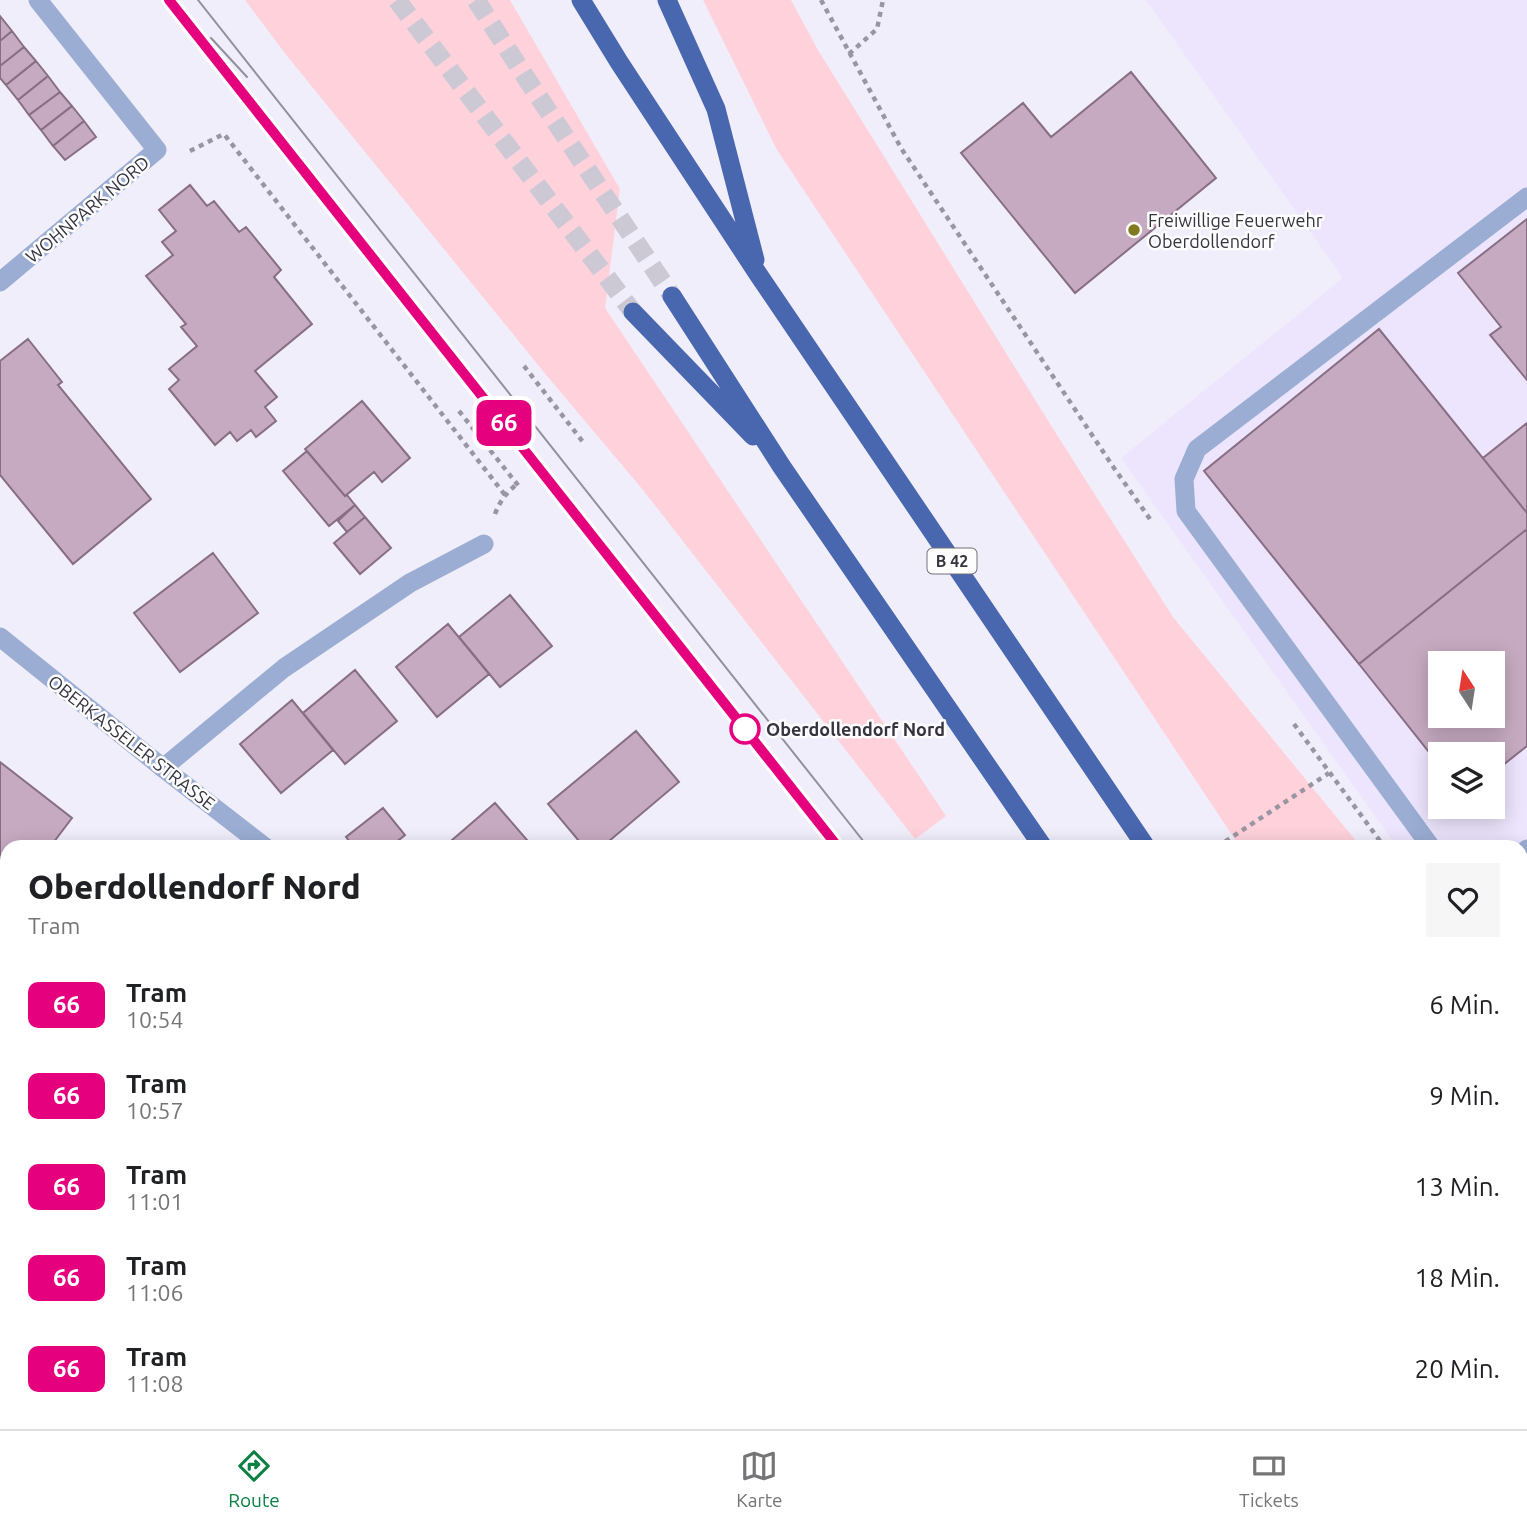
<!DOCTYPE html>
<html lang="de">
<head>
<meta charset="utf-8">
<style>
	body { margin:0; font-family:Ubuntu,sans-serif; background:#f6f6f6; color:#202124; height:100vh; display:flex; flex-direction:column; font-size:26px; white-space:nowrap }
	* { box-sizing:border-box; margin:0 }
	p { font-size:23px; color:#757577 }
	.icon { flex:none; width:38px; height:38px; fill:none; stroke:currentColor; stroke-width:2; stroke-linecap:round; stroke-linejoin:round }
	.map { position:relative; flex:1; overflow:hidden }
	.sheet { position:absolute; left:0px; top:840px; width:1528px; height:590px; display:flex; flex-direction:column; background:#fff; border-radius:21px 21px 0 0; box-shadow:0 4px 18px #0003 }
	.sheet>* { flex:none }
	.badge { padding:0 14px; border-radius:10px; font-size:24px; line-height:46px }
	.needle { width:46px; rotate:348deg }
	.tools { position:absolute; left:1428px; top:651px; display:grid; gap:14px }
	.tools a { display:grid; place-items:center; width:77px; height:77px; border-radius:0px; background:#fff; box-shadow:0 4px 18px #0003; font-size:35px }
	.map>.badge { position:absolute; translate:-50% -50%; box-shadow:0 0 0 4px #fff }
	.round { display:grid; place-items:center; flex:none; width:74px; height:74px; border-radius:0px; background:#f6f6f6 }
	.overview { display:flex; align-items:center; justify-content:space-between; height:119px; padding:0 28px }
	h1 { font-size:33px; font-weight:800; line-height:52px }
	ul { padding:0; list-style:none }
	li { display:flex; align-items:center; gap:21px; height:91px; padding:0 28px }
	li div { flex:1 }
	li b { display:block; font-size:26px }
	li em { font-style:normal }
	li .badge { min-width:77px; font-weight:700; text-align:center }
	.menu { display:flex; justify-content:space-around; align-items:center; height:98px; border-top:2px solid #e0e0e0; background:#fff; font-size:19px; color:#757577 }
	.menu a { display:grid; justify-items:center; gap:4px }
	.menu .active { color:#0b8043 }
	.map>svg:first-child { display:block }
	.built { fill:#ece5fd; fill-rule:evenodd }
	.green { fill:#ffd2db }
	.building { fill:#c6aac1; stroke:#886e84; stroke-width:2; fill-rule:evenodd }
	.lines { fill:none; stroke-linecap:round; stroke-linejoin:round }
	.trunk-tunnel { stroke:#ccc9d5; stroke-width:19; stroke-dasharray:19 10; stroke-linecap:butt }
	.path { stroke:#9996a2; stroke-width:4.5; stroke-dasharray:5 5; stroke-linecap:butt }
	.service { stroke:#9badd3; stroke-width:19 }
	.minor { stroke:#9badd3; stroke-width:19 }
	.trunk { stroke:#4967af; stroke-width:19 }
	.tram { stroke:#93909d; stroke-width:2 }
	.line-casing { stroke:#fff; stroke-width:16 }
	.line { stroke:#e5007d; stroke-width:10 }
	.poi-dot { fill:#827a20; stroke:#fdfdfd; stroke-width:2.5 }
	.stop-dot { fill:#fff; stroke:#e5007d; stroke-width:3.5 }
	.labels { text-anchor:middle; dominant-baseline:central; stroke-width:5; stroke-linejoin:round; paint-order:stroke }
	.shield { fill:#fdfdfd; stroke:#727078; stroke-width:2 }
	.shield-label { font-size:16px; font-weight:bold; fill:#36333f }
	.street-label { font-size:18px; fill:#36333f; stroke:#fdfdfd }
	.poi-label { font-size:18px; fill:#36333f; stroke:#fdfdfd; text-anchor:start }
	.stop-label { font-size:18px; font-weight:bold; fill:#36333f; stroke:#fdfdfd; text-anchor:start }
</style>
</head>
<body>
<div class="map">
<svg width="1527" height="1429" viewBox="0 0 1527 1429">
	<rect width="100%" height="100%" fill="#f1eefb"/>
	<path class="built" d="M1146,0H1527V1007L1521,1000V847H1397L1121,458L1343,278ZM1440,663H1493V716H1440ZM1440,754H1493V807H1440Z
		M0,1039L7,1046V1423H373L379,1429H0Z
		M587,1423H874L881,1429H581Z"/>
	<path class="green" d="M245,0H510L620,189L605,308L946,816L915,839L643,490L547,376L287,56Z
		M703,0H791L818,50L1057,435L1173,617L1361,847H1240L777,150Z
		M1521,1115L1527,1125V1279L1521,1270Z
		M418,1423H574L567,1429H424Z"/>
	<path class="building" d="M0,16L12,31L0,41Z
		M12,31L24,47L0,66V41Z
		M24,47L36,61L6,85L0,78V66Z
		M36,61L48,76L18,100L6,85Z
		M1131,72L1216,178L1075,293L961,153L1023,103L1051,137Z
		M48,76L60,92L29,115L18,100Z
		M60,92L72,106L41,130L29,115Z
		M72,106L84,121L53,146L41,130Z
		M84,121L96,137L65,160L53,146Z
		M190,185L207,206L214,201L239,232L246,227L281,270L274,277L312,324L255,371L277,397L265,407L276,421L256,437L251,430L237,441L230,432L215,445L169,389L179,380L169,369L197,346L181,327L186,324L146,276L173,255L162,242L176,231L159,210Z
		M1527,219V380L1490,335L1501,327L1458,273Z
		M1379,329L1527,513V529L1359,664L1204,471Z
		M28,339L62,382L58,385L151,499L73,564L0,475V361Z
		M362,401L410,458L382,482L374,472L345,496L305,449Z
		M1527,423V513L1483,458Z
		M307,451L345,496L347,495L355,505L329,526L283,471Z
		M355,505L365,517L347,532L338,521Z
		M365,517L391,548L360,574L334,543Z
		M1527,529V746L1493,773V754H1440V766L1359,664ZM1440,663H1493V716H1440Z
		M213,553L258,613L180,672L134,613Z
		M510,595L552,646L500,687L459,637Z
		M448,624L489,674L437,717L396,667Z
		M355,670L397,721L345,764L303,713Z
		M292,700L333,750L281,793L240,744Z
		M636,731L679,782L602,847H584L548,804Z
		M0,762L72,818L50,847H7V869L0,864Z
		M495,803L533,847H444Z
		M383,808L405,835L390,847H354L346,837Z
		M0,1098L7,1103V1332L0,1327Z
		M728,1423H833L838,1429H721Z
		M1099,1423H1126L1133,1429H1093Z"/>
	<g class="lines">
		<path class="trunk-tunnel" d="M397,0L633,312
			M476,0L528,81L672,296"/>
		<path class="path" d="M821,0L901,148L1114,468L1150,519
			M849,54L877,29L883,0
			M190,151L224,134L505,495
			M524,366L583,442
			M459,411L521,489
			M495,514C500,501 506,493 517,484
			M1294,724L1380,841
			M1217,847L1329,773
			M1521,1019L1527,1025
			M229,1429L237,1423"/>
		<path class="service" d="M163,768L284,668L410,583L484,544
			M1431,847L1186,511L1184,479L1197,449L1527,197
			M1521,854L1527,849
			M8,1423L16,1429
			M670,1429L674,1423"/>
		<path class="minor" d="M0,282L157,150L38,0
			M0,637L163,768L265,847
			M927,1423L934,1429"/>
		<path class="trunk" d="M581,0L619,62L758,274L1146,847
			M667,0L716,109L755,260
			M672,296L782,467L1043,847
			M633,312L753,436
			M1521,1387L1527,1396
			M1449,1423L1454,1429"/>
		<path class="tram" d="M169,0L838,847
			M198,0L868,847
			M211,38L247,77
			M1293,1423L1298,1429
			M1321,1423L1326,1429"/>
	</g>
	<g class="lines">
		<g class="line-casing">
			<path id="line" d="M169,0L838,847"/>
		</g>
		<use href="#line" class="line"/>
	</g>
	<circle class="poi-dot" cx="1134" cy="230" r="7"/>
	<circle class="stop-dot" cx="745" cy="729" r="14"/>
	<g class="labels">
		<rect class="shield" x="927.5" y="548.5" width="49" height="25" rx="5"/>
		<g class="shield-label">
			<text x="952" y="561">B 42</text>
		</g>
		<g class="street-label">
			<text transform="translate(87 209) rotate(-40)">WOHNPARK NORD</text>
			<text transform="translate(132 742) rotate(38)">OBERKASSELER STRASSE</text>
		</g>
		<g class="poi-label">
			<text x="1148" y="220">Freiwillige Feuerwehr<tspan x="1148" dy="21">Oberdollendorf</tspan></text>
		</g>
		<g class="stop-label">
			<text x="766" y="729">Oberdollendorf Nord</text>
		</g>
	</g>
</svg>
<div class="tools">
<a><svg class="needle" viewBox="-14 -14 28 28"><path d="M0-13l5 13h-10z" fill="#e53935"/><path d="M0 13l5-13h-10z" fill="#757577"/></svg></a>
<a><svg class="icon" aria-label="layers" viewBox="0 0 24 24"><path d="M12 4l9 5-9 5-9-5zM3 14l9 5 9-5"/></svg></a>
</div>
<b class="badge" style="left:504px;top:423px;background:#e5007d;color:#fff">66</b>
<section class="sheet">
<div class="overview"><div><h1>Oberdollendorf Nord</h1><p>Tram</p></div><a class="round"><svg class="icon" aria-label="heart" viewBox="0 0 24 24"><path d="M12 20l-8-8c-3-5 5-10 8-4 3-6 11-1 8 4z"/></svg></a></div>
<ul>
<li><span class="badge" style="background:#e5007d;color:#fff">66</span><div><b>Tram</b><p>10:54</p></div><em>6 Min.</em></li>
<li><span class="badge" style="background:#e5007d;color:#fff">66</span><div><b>Tram</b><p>10:57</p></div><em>9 Min.</em></li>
<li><span class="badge" style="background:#e5007d;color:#fff">66</span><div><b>Tram</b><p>11:01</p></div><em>13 Min.</em></li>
<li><span class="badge" style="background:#e5007d;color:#fff">66</span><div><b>Tram</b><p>11:06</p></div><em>18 Min.</em></li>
<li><span class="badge" style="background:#e5007d;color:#fff">66</span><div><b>Tram</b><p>11:08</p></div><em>20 Min.</em></li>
</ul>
</section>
</div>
<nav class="menu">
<a class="active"><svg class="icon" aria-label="directions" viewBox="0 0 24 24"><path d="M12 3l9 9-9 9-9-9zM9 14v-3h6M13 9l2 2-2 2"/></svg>Route</a>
<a><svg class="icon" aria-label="map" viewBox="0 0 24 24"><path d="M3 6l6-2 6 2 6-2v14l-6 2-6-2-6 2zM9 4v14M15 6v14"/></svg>Karte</a>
<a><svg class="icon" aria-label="tickets" viewBox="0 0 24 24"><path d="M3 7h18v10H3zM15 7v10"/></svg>Tickets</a>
</nav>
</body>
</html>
